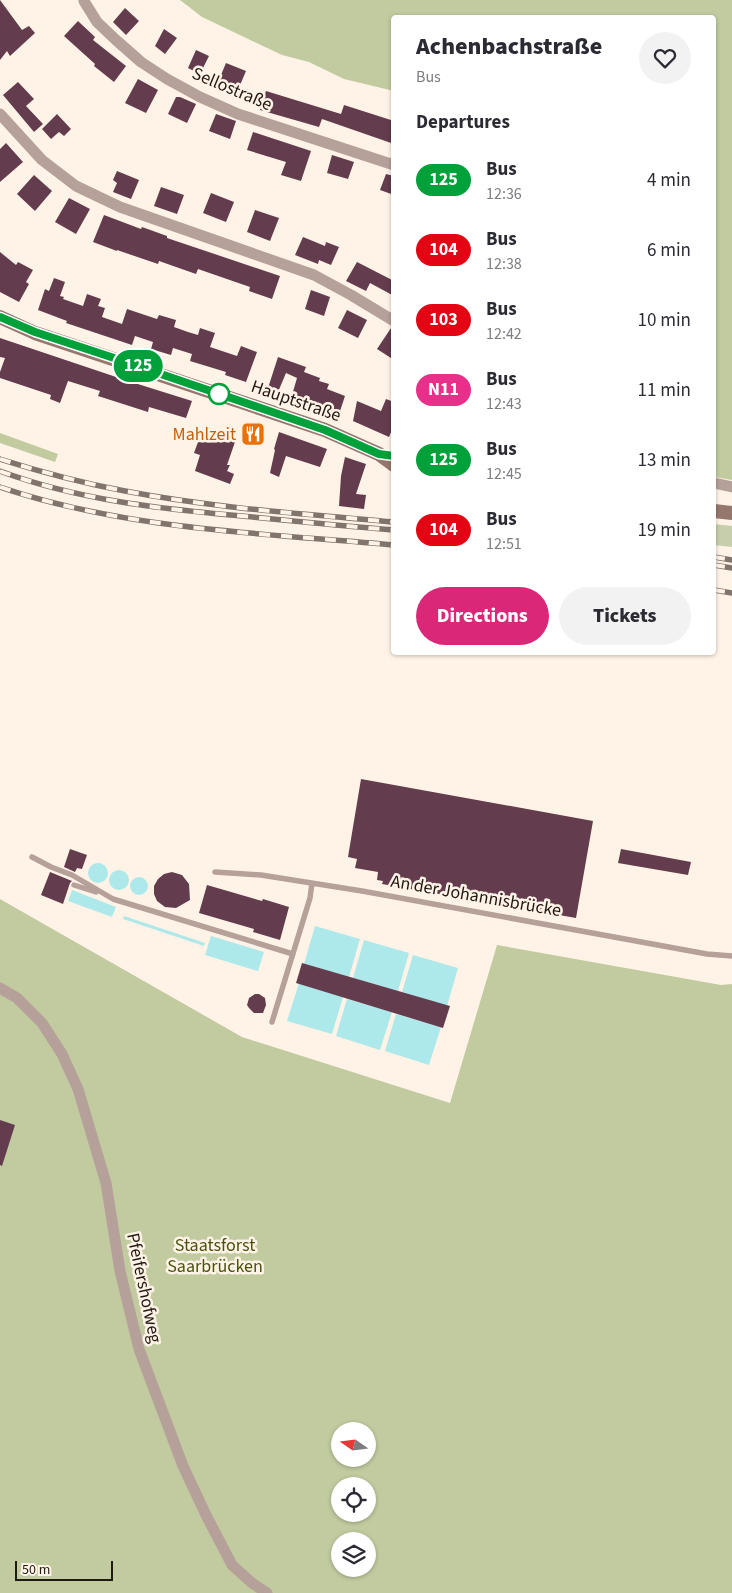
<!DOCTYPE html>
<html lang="en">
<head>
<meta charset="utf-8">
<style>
	body { margin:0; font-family:"Source Sans 3",sans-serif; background:#f2f2f3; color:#2b2b33; height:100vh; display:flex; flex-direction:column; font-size:19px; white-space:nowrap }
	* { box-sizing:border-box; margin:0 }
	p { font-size:16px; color:#7c7c81 }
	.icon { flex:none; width:28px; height:28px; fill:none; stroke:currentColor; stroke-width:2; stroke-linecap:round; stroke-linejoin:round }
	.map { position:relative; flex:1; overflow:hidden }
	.side { position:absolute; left:391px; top:15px; width:325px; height:640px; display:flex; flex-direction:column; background:#fff; border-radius:5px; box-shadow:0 1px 4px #0004 }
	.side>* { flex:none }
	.badge { padding:0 10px; border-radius:16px; font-size:18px; line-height:32px }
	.needle { width:32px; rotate:284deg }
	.fabs { position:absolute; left:331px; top:1422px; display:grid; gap:10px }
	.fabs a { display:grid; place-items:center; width:45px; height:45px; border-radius:50%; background:#fff; box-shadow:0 1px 4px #0004; font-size:25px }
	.scale { position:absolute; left:15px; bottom:12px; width:98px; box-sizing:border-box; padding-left:5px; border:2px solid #201912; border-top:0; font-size:14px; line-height:18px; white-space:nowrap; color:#201912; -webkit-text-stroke:4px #fff3e7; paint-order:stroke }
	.map>.badge { position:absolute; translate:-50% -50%; box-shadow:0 0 0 2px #fff }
	h2 { padding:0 25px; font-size:19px; line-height:45px }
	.round { display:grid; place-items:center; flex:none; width:52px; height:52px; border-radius:26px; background:#f2f2f3 }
	.summary { display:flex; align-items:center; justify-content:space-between; height:85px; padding:0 25px }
	h1 { font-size:24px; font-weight:800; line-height:38px }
	.primary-button { display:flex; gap:10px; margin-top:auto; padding:10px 25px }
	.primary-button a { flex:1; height:58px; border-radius:30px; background:#db2777; color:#fff; font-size:20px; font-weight:800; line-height:58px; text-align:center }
	.primary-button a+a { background:#f2f2f3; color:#2b2b33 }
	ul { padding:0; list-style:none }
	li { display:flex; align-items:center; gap:15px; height:70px; padding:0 25px }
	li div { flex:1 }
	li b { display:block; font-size:19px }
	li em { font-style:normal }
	li .badge { min-width:55px; font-weight:700; text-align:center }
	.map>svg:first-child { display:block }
	.green { fill:#c6ceac }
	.forest { fill:#c1cb9f; fill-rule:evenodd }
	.water { fill:#ade8eb }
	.building { fill:#633c4e }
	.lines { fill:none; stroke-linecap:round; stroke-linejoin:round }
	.service { stroke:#b6a09a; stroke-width:5.5 }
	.minor { stroke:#b6a09a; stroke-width:11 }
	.secondary { stroke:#96776e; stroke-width:14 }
	.rail-casing { stroke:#7f756c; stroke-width:5.5 }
	.rail { stroke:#fff3e7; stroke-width:4; stroke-dasharray:11; stroke-linecap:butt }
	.line-casing { stroke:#fff; stroke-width:11 }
	.line { stroke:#00a13a; stroke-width:8 }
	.stop-dot { fill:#fff; stroke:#00a13a; stroke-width:2.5 }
	.labels { text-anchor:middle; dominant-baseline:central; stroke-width:5; stroke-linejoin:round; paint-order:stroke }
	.street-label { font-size:18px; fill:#201912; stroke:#fff3e7 }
	.food-label { font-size:18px; fill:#c56008; stroke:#fff3e7; text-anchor:end }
	.park-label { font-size:18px; fill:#49530e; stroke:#fff3e7 }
</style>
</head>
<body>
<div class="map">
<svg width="732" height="1593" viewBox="0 0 732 1593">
	<rect width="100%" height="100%" fill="#fff3e7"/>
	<path class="green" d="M714,524L732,526V547L714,545Z"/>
	<path class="forest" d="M180,0H732V480L714,477V18H394V91L344,79L309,62L282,55L202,17Z
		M0,433L58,454L55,462L0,443Z
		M0,899L242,1037L450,1103L497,945L721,985L732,984V1593H0ZM340,1431H368V1459H340ZM340,1486H368V1514H340ZM340,1541H368V1569H340Z"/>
	<path class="water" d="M88 873a10 10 0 1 1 20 0a10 10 0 1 1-20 0Z
		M109 880a10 10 0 1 1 20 0a10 10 0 1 1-20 0Z
		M130 886a9 9 0 1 1 18 0a9 9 0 1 1-18 0Z
		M72,890L116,907L112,917L68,901Z
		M124,916L205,943L204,946L123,919Z
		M315,926L360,939L349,977L304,964Z
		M211,936L264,952L258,971L205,955Z
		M364,940L409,953L398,991L353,978Z
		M413,955L458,968L447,1006L402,992Z
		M299,983L343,997L332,1034L287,1021Z
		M347,999L392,1012L380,1050L336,1036Z
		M396,1014L441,1027L429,1065L385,1051Z"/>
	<path class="building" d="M0,0L22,30L29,26L35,33L10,56L7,51L0,60Z
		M125,8L139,21L126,35L113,22Z
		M78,21L95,37L93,40L126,66L114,82L94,66L95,64L64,36Z
		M164,29L177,38L165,54L155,46Z
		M196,50L209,56L200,74L188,68Z
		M226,63L246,71L238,90L218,82Z
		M138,79L158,90L146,113L125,103Z
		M18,82L34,99L26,106L43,124L34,132L3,95Z
		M266,91L341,114L344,105L394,121V144L322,119L319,127L260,110Z
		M176,97H180L196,104L187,123L168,114Z
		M57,114L71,129L64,136L59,132L51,139L42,129Z
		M216,114L236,121L230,139L209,131Z
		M253,132L311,151L301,181L281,175L286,162L247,150Z
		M6,143L23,162L0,182V149Z
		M332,155L354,162L348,179L327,173Z
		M117,171L139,180L131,199L113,192L117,183L113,180Z
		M386,174L394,176V195L380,190Z
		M34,175L52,191L35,211L17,194Z
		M161,187L184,195L177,214L154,206Z
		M211,193L234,202L226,222L203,213Z
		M69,198L90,209L76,234L55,222Z
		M255,210L279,218L270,241L247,232Z
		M104,215L141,229L142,227L167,236V238L280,276L272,299L249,291L250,287L198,269L196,274L159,261L158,264L117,250V251L93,242Z
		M303,237L325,246L326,242L339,247L331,265L319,260L318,264L295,255Z
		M0,252L16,265L18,262L33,270L26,282L29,284L19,302L0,292Z
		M357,262L394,281V296L370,283L366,291L346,281Z
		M54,278L65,282L60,296L64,297L63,299L83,306L87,294L101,299L98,306L105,308L102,317L122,324L127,309L157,319L159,315L176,320L174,327L188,332L198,335L200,328L215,333L210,347L237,356L241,346L257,352L246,382L225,375L226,372L190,361L192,354L173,348L171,355L151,349L153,342L135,336L132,345L66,323L67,321L38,310L45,289L49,291Z
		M311,290L330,297L324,316L305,309Z
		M347,310L367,320L358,338L338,328Z
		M391,328H394V360L377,349Z
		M0,338L125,380L192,401L186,418L149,407L148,412L98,396L100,391L68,381L60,403L50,399L51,395L0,378V372L5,358L0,357Z
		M278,357L306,367L304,372L320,378L319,381L329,384L327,389L345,396L340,411L292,395L297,378L286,373L278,392L268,388Z
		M386,399L394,402V425L389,437L353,421L357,401L381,411Z
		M202,431L235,442L227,465H230L227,471L234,474L230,484L195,471L200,455L194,453Z
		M279,432L327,449L320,467L286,456L279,477L270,473L275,450L274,449Z
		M345,457L366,464L356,494L366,495L364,509L339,506L341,476Z
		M361,779L593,821L576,918L382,884L383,881L377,880L378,872L355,868L357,859L348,857Z
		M70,849L87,855L82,869L77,868L75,872L64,867Z
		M621,849L691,862L688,875L618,863Z
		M50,872L72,881L70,883L63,904L41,895Z
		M172,872L182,875L189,884L190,900L176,908L165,907L157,901L154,894V886L158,879L164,874Z
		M207,885L262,901L263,899L289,907L280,940L253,932L254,929L199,913Z
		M302,963L450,1006L443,1028L296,983Z
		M255,994H259L265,998L266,1005L263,1013H254L249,1008L247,1005L249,998Z
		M0,1120L15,1125L2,1166L0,1165Z"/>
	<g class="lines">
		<path class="service" d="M32,857L51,867L72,875L113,899L293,954
			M215,872L261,875L362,891L707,954L732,956
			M74,885L96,892
			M272,1022L310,898L312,883"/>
		<path class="minor" d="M84,1L97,22L116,40L141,62L167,79L200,97L238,114L394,165
			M0,114L42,160L76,186L120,207L314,275L351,295L394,321
			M714,483L732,487
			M0,988L17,998L42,1023L62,1054L78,1089L106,1183L120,1271L139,1349L183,1466L206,1515L232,1565L252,1583L267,1593"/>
		<path class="secondary" d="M0,317L35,333L325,430L379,454L394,465
			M714,511L732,513"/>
		<g class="rail-casing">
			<path id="rail" d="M0,459C41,472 83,483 125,491C214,508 304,514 394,522
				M0,471C78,500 161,509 242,516C293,521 343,526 394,530
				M0,487C127,530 261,533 394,545
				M714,557L732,560
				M714,565L732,568
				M714,590L732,593"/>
		</g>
		<use href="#rail" class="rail"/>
	</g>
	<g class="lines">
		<g class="line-casing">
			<path id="line" d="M0,317L35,332L108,356L325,430L379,454L394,456"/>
		</g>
		<use href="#line" class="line"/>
	</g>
	<defs>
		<g id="restaurant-square" transform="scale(1.25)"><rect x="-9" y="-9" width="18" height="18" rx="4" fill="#e8710a" stroke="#fff3e7"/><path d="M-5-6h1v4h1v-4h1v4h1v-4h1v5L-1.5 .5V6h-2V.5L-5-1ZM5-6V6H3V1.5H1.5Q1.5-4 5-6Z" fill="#fff"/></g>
	</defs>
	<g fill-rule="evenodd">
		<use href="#restaurant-square" x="253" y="434"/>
	</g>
	<circle class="stop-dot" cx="219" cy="394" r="10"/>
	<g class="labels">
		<g class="street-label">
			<text transform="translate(232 89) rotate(23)">Sellostraße</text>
			<text transform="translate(296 401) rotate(19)">Hauptstraße</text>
			<text transform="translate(476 896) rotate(10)">An der Johannisbrücke</text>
			<text transform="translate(144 1288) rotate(78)">Pfeifershofweg</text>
		</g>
		<g class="food-label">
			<text x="236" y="434">Mahlzeit</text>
		</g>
		<g class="park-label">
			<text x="215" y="1245">Staatsforst<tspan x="215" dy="21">Saarbrücken</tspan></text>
		</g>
	</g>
</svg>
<div class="fabs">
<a><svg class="needle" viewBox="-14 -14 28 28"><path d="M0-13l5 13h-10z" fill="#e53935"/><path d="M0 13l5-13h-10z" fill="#7c7c81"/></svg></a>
<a><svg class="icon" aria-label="locate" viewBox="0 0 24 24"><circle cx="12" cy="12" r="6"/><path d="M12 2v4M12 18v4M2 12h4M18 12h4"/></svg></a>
<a><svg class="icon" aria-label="layers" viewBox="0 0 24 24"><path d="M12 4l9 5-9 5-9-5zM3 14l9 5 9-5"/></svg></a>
</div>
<div class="scale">50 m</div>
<b class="badge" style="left:138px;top:366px;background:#00a13a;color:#fff">125</b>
<section class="side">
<div class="summary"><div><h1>Achenbachstraße</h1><p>Bus</p></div><a class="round"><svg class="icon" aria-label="heart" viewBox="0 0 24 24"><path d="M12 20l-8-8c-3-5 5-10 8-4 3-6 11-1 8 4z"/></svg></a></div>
<h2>Departures</h2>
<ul>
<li><span class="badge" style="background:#00a13a;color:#fff">125</span><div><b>Bus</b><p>12:36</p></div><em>4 min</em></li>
<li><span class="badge" style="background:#e30513;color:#fff">104</span><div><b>Bus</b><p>12:38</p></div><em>6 min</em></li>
<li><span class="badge" style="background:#e30513;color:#fff">103</span><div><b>Bus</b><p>12:42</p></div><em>10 min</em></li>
<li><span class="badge" style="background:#e8308a;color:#fff">N11</span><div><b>Bus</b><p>12:43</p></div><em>11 min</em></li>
<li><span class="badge" style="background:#00a13a;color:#fff">125</span><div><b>Bus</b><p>12:45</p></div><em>13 min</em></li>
<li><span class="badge" style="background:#e30513;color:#fff">104</span><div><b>Bus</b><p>12:51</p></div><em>19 min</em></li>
</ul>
<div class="primary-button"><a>Directions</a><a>Tickets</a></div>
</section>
</div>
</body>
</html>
